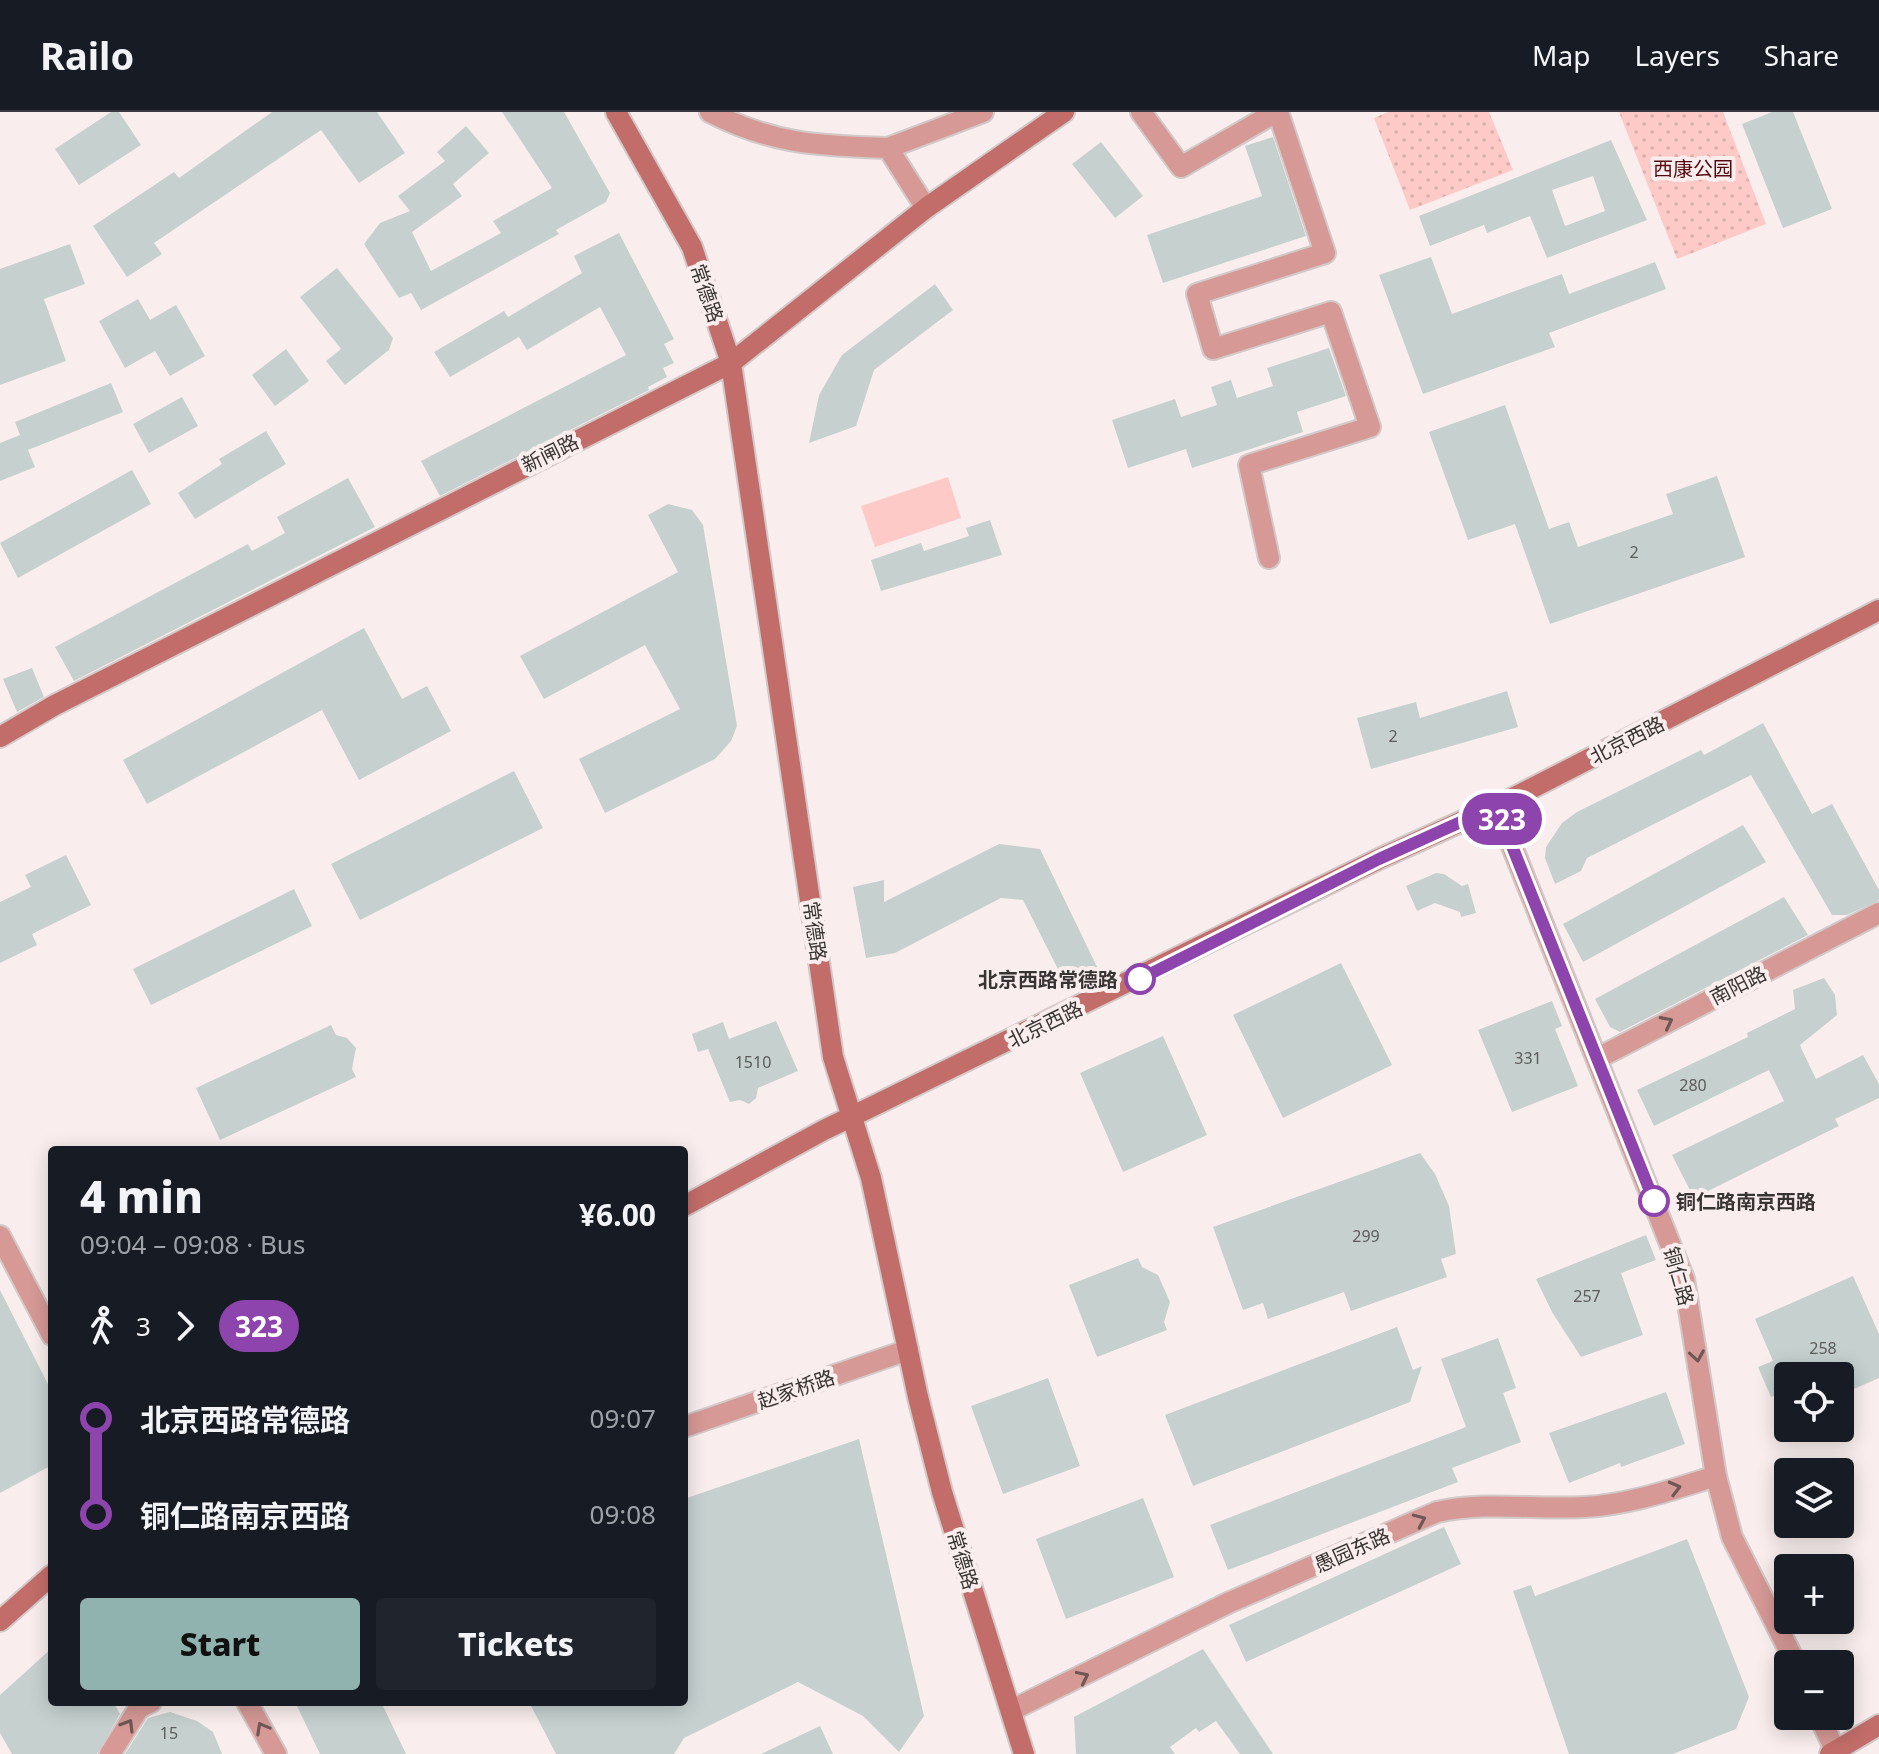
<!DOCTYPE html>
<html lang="en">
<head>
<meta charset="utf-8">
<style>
	body { margin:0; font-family:"Noto Sans","Noto Sans SC",sans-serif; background:#20242c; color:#f1f3f6; height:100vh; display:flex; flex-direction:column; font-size:30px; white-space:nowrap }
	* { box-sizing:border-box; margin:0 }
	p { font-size:26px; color:#9ea1a6 }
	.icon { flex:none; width:44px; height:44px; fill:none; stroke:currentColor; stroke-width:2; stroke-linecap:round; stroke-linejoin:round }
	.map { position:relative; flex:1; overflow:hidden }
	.side { position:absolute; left:48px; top:1034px; width:640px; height:560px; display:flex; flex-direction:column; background:#171b24; border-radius:8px; box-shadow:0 4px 20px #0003 }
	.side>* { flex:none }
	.badge { padding:0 16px; border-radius:26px; font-size:28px; line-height:52px }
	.controls { position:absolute; left:1774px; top:1250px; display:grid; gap:16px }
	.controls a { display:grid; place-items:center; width:80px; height:80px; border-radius:8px; background:#171b24; box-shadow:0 4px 20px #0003; font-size:40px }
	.map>.badge { position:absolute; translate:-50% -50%; box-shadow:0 0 0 4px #fff }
	.legs { display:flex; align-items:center; gap:12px; height:88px; padding:0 32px; font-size:26px }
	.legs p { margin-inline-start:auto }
	.headline { display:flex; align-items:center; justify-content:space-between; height:136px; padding:0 32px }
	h1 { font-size:44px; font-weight:800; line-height:60px }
	.button { display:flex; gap:16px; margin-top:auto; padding:16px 32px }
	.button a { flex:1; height:92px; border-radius:8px; background:#90b3b0; color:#111; font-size:32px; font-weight:800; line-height:92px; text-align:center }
	.button a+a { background:#20242c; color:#f1f3f6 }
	ul { padding:0 32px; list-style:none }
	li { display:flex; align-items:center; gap:28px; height:96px; font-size:30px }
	li i { display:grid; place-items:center; width:12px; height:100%; margin:0 10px; background:currentColor }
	li i::after { content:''; width:20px; height:20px; margin:-10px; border:6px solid; border-radius:50%; background:#171b24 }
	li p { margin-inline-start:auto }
	li:first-child i { background:linear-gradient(#0000 50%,currentColor 0) }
	li:last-child i { background:linear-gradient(currentColor 50%,#0000 0) }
	header { display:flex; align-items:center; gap:48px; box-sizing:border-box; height:112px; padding:0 40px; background:#171b24; border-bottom:2px solid #363941 }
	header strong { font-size:38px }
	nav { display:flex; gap:44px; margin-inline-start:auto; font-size:28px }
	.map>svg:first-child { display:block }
	.grass { fill:url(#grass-dots) }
	.pitch { fill:#fecac7 }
	.building { fill:#c6d1cf; fill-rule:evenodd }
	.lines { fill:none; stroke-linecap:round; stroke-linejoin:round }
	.minor-casing { stroke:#d2c9c8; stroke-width:24 }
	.tertiary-casing { stroke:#d2c9c8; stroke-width:24 }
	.secondary-casing { stroke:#d2c9c8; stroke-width:24 }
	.minor { stroke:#d69996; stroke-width:20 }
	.tertiary { stroke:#d69996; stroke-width:20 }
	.secondary { stroke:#c36d6a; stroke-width:20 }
	.oneway { stroke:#6f5756 }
	.line-1-casing { stroke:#fff; stroke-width:18 }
	.line-1 { stroke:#8e44ad; stroke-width:12 }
	.stop-1-dot { fill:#fff; stroke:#8e44ad; stroke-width:4 }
	.labels { text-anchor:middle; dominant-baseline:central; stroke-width:8; stroke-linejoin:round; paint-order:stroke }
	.number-label { font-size:16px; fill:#5c5b5a }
	.park-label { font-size:20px; fill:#550a11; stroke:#f9eeed }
	.street-label { font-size:20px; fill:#383433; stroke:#f9eeed }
	.stop-label { font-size:20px; font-weight:bold; fill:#383433; stroke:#f9eeed; text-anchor:end }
</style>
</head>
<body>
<header>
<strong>Railo</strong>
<nav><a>Map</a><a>Layers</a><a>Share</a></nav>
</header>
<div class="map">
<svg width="1879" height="1642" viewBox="0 0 1879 1642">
	<defs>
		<pattern id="grass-dots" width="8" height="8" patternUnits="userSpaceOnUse" patternTransform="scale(2)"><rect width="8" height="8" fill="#fecac7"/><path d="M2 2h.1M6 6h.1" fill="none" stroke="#daaeab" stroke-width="1.8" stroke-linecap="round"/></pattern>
	</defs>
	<rect width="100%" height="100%" fill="#f9eeed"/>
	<path class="grass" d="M1388,0H1489L1513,58L1410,98L1374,6Z
		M1619,0H1723L1766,112L1677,147Z"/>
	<path class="pitch" d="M948,365L961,406L875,435L861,394Z"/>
	<path class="building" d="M111,0H119L141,33L79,73L55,37Z
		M272,0H377L405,41L359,71L321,18L154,131L162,142L127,165L93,114L174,60L179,66Z
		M502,0H564L610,81L606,90L556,118L559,122L421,198L411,181L399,186L364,132L380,111L410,99L398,84L445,49L437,40L466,14L489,41L453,72L462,84L412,120L431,159L501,121L493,109L552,76Z
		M1772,0H1793L1832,97L1783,116L1742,12Z
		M1273,25L1306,124L1163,171L1147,123L1262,84L1245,34Z
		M1611,28L1647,108L1547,146L1530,104L1487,121L1484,113L1430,134L1419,104ZM1593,64L1605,99L1565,114L1552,78Z
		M1101,30L1143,84L1115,106L1072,52Z
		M619,121L674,227L664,232L674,251L663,256L667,265L648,275L649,278L440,384L421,349L626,243L600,195L527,238L519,225L450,265L434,240L504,199L508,205L582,161L574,144Z
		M70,132L85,172L44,187L66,249L0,273V157Z
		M1431,145L1452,202L1562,162L1569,182L1655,150L1666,177L1549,221L1555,235L1423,282L1379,163Z
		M337,156L393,226L389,238L345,273L326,249L341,237L300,185Z
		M935,172L953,198L874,258L856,314L809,331L819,283L842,243Z
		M138,187L150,208L176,193L205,244L170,264L155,239L125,256L99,209Z
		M1329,236L1346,284L1297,300L1303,320L1192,356L1186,337L1128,356L1112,308L1175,287L1181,305L1217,293L1211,275L1231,268L1237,286L1273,274L1267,256Z
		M286,237L309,269L275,294L252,263Z
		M111,271L123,300L28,338L35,355L0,369V331L20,323L15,310Z
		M182,285L198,314L149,341L133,312Z
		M1505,293L1549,417L1569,410L1578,435L1673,402L1666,382L1717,364L1745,445L1550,512L1515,412L1468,428L1429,320Z
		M266,319L286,352L195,407L178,381L222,352L219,347Z
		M132,358L151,392L18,466L0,431Z
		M348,366L375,415L74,569L55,535L248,432L252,439L285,421L277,405Z
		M668,392L692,398L703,413L737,614L731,629L715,647L605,701L579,647L680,597L645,533L544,587L520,544L678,460L648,403Z
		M990,408L1002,443L881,479L871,448L921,431L924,439L969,424L966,416Z
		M364,516L402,587L427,574L451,619L359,668L322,598L147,692L123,648Z
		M32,556L44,585L17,600L3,567Z
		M1507,579L1518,615L1371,657L1357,606L1416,590L1420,606Z
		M1763,611L1812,702L1832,692L1879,778V788L1847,803H1832L1751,663L1587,746L1581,759L1555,772L1545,746L1546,735L1562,711L1577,700L1701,638L1704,643Z
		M514,659L543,716L360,808L331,752Z
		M1743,713L1766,750L1583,850L1563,812Z
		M999,732L1040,737L1100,861L1068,877L1023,788L1001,786L895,841L866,846L853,775L884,768V790Z
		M66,743L91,793L32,822L37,833L0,851V790L31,775L25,763Z
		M1436,761L1444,762L1462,774L1468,772L1476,801L1461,805L1460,800L1435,791L1417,799L1406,774Z
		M294,777L312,814L151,893L133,857Z
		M1784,785L1808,823L1620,920L1610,915L1595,887Z
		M1341,851L1392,953L1283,1006L1233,903Z
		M1824,866L1835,883L1837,903L1800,933L1802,938L1816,967L1863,943L1879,972V986L1835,1007L1839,1014L1694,1086L1672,1043L1784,989L1769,958L1654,1014L1637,978L1748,925L1747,921L1795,897L1793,878Z
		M1552,889L1562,914L1555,917L1578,974L1512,1000L1478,918Z
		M776,909L798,959L758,976L756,986L749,992L740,988L730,990L708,937L698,940L692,922L723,910L729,927Z
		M331,913L336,923L347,926L356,936L352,957L356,965L220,1028L196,976Z
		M1163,924L1207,1023L1123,1060L1080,961Z
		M1420,1041L1435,1062L1449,1094L1456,1142L1441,1147L1447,1165L1351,1199L1344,1180L1268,1207L1263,1191L1243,1198L1213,1115Z
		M1646,1123L1656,1148L1621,1161L1643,1223L1581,1245L1552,1200L1536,1167Z
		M1138,1146L1142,1155L1158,1163L1170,1190L1164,1210L1167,1218L1097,1245L1069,1173Z
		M1853,1164L1879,1222V1266L1840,1283V1264H1788V1278L1771,1285L1758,1255L1773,1249L1755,1207Z
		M0,1178L52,1280V1353L0,1381Z
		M1397,1215L1413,1258L1422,1254L1410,1290L1193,1374L1165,1303Z
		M1498,1226L1516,1276L1503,1281L1521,1330L1452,1356L1458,1370L1228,1458L1210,1413L1466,1315L1441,1247Z
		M1048,1266L1080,1354L1003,1382L971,1294Z
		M1666,1280L1685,1332L1621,1355L1620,1351L1569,1371L1549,1321Z
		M859,1327L924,1604L899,1640L863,1604L798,1570L684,1626L674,1642H556L529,1590H684V1387Z
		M1143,1386L1174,1465L1066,1507L1036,1427Z
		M1444,1415L1461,1452L1246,1550L1229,1513Z
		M1687,1427L1749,1585L1736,1617L1673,1642H1569L1513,1479L1531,1473L1535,1484Z
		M52,1536V1590H113L120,1602L97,1642H12L0,1621V1583Z
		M1203,1537L1273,1642H1240L1216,1609L1199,1620L1196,1616L1170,1635L1175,1642H1076L1074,1605Z
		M295,1590H381L406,1642H320Z
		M170,1600L197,1609L213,1620L222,1642H125L148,1606Z
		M820,1614L833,1642H761Z"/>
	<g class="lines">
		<g class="minor-casing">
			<path id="minor" d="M710,0C772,32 819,34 888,36
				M1141,0L1181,55L1276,0
				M926,96L888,36L983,0
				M1269,446L1249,353L1370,315L1331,200L1213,237L1197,182L1325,141L1278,0
				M1496,694L1684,1167L1716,1364L1732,1425L1796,1552
				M1598,946L1879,801
				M684,1315L908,1238
				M247,1590L276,1642
				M1012,1598L1228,1491L1437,1400C1487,1389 1534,1398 1584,1395C1629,1393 1674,1377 1716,1364
				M1819,1604L1837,1642
				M110,1642L139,1596L151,1590"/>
		</g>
		<g class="tertiary-casing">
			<path id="tertiary" d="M0,1124L52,1223"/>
		</g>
		<g class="secondary-casing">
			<path id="secondary" d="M616,0L692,135L731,251L833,945L871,1066L918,1285L942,1380L1024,1642
				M0,625L55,593L731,251L926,96L1064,0
				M684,1094L824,1018L1379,747L1511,687L1879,498
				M0,1509L52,1463
				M1830,1642L1879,1613"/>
		</g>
		<use href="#minor" class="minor"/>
		<use href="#tertiary" class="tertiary"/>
		<use href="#secondary" class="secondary"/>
	</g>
	<defs><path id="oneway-chevron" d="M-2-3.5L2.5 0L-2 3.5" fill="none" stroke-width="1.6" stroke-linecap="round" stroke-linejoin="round" transform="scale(2)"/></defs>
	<g class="oneway">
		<use href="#oneway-chevron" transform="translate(1667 910) rotate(-27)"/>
		<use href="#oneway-chevron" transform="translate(1697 1244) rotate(81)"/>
		<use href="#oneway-chevron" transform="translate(1675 1376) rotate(-15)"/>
		<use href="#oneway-chevron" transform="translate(1420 1408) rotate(-24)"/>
		<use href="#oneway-chevron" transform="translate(1083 1565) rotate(-26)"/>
		<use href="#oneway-chevron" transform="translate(128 1613) rotate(-59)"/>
		<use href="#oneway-chevron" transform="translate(262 1616) rotate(-119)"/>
	</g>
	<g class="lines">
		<g class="line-1-casing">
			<path id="line-1" d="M1140,867L1379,747L1496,694L1654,1089"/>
		</g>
		<use href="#line-1" class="line-1"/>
	</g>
	<g class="stop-1-dot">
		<circle cx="1140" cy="867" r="14"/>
		<circle cx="1654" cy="1089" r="14"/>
	</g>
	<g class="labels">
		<g class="number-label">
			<text x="1634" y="440">2</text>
			<text x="1393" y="624">2</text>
			<text x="1528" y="946">331</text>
			<text x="753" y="950">1510</text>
			<text x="1693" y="973">280</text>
			<text x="1366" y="1124">299</text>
			<text x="1587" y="1184">257</text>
			<text x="1823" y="1236">258</text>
			<text x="169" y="1621">15</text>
		</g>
		<g class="park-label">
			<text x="1693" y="56">西康公园</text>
		</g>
		<g class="street-label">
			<text transform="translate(707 181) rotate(71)">常德路</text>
			<text transform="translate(550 341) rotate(-26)">新闸路</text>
			<text transform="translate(1627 628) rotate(-27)">北京西路</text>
			<text transform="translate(815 819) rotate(82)">常德路</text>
			<text transform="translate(1738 873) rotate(-27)">南阳路</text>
			<text transform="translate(1045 912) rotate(-26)">北京西路</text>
			<text transform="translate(1679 1164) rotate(74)">铜仁路</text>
			<text transform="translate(796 1277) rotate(-19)">赵家桥路</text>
			<text transform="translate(1352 1438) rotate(-24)">愚园东路</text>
			<text transform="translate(963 1448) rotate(73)">常德路</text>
		</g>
		<g class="stop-label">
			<text x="1118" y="867">北京西路常德路</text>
			<text x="1676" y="1089" text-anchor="start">铜仁路南京西路</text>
		</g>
	</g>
</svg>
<div class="controls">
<a><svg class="icon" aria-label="locate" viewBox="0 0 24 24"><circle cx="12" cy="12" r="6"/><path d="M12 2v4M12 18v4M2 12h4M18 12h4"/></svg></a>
<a><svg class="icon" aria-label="layers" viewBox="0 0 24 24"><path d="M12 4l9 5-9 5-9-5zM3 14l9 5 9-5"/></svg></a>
<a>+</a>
<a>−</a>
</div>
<b class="badge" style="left:1502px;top:707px;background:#8e44ad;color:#fff">323</b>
<section class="side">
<div class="headline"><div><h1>4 min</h1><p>09:04 – 09:08 · Bus</p></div><b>¥6.00</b></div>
<div class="legs"><svg class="icon" aria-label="walk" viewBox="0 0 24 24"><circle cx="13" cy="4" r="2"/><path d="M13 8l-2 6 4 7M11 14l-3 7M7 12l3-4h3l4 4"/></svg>3<svg class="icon" aria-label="forward" viewBox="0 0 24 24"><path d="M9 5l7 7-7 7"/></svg><b class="badge" style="background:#8e44ad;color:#fff">323</b></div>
<ul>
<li><i style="color:#8e44ad"></i><b>北京西路常德路</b><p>09:07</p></li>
<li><i style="color:#8e44ad"></i><b>铜仁路南京西路</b><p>09:08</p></li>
</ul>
<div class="button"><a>Start</a><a>Tickets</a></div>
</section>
</div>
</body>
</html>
